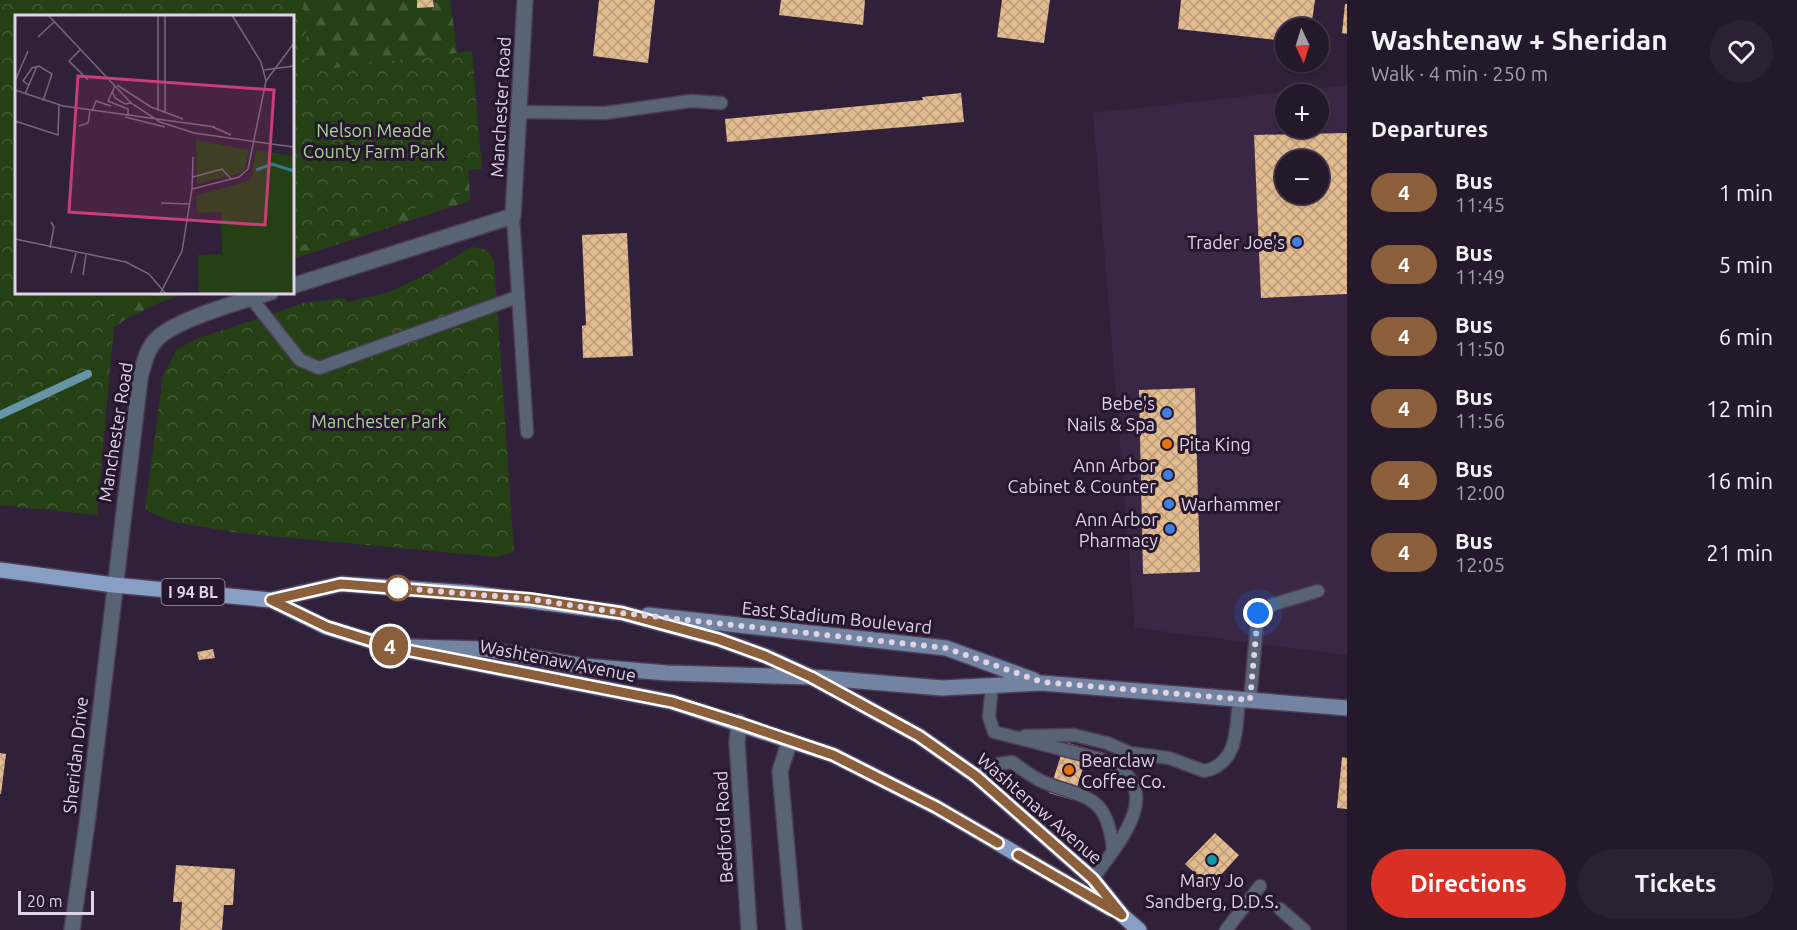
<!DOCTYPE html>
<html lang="en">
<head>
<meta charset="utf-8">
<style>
	body { margin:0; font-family:Ubuntu,sans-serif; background:#2c2133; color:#f1f3f6; height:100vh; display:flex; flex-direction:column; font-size:22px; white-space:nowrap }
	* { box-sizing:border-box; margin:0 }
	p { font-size:20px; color:#a3a0a9 }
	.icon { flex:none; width:33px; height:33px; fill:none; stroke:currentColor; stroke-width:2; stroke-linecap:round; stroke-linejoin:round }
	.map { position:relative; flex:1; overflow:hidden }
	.sheet { display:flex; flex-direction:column; background:#24182b; width:450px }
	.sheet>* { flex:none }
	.badge { padding:0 12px; border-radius:20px; font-size:21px; line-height:39px }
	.needle { width:39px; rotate:176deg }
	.fabs { position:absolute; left:1275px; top:18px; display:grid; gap:12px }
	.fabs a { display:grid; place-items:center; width:54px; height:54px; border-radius:50%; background:#24182b; box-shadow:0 2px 4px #0004,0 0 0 2px #413747; font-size:30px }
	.scale { position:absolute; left:18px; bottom:15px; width:76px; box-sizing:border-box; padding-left:6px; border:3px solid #ded4e5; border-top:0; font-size:16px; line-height:21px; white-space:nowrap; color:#ded4e5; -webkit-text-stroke:4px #26162e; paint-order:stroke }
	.you { position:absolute; width:30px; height:30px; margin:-15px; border:4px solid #fff; border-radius:50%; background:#1a73e8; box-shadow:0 0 0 9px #1a73e833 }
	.map>.badge { position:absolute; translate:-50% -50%; box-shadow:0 0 0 3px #fff }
	h2 { padding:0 24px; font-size:22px; line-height:54px }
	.round { display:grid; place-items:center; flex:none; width:63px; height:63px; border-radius:32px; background:#2c2133 }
	.overview { display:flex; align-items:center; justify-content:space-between; height:102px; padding:0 24px }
	h1 { font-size:28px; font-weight:700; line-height:45px }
	.primary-button { display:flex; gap:12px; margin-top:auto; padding:12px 24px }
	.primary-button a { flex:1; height:69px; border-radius:36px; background:#d93025; color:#fff; font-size:24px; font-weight:700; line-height:69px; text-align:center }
	.primary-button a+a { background:#2c2133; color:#f1f3f6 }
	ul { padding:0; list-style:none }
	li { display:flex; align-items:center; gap:18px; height:72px; padding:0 24px }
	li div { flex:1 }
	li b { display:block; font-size:22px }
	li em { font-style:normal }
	li .badge { min-width:66px; font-weight:700; text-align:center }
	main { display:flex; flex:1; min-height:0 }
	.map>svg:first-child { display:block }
	.built { fill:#3a2645; fill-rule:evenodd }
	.forest { fill:url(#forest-firs) }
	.park { fill:url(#park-crowns) }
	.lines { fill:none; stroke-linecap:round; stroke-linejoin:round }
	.stream { stroke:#6695a5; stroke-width:8 }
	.building { fill:url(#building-cross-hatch); fill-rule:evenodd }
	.service-casing { stroke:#4c3d55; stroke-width:15 }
	.minor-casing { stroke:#4c3d55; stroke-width:18 }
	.secondary-casing { stroke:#4c3d55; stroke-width:18 }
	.primary-casing { stroke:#4c3d55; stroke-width:18 }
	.service { stroke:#586376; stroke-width:12 }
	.minor { stroke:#586376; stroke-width:15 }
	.secondary { stroke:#7284a2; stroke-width:15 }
	.primary { stroke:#879ec5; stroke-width:15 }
	.line-casing { stroke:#fff; stroke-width:14 }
	.line { stroke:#8b5e3c; stroke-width:9 }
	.walk { stroke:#ded4e5; stroke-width:6; stroke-dasharray:0 10.8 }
	.shop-dot { fill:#3f7fe0; stroke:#26162e; stroke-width:2 }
	.food-dot { fill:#e8710a; stroke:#26162e; stroke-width:2 }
	.stop-dot { fill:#fff; stroke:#8b5e3c; stroke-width:3 }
	.culture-dot { fill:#0f9aa8; stroke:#26162e; stroke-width:2 }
	.labels { text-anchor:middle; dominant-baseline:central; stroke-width:6; stroke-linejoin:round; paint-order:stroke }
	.shield { fill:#26162e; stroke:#a79bae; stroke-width:1.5 }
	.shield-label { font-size:16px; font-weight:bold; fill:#ded4e5 }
	.street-label { font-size:18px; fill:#ded4e5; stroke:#26162e }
	.park-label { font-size:18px; fill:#a8d590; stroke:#26162e }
	.poi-label { font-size:18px; fill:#ded4e5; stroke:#26162e; text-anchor:end }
	.inset-river { fill:none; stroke:#337a8a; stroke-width:3 }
	.inset-road { fill:none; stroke:#76687e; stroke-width:1.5 }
	.view { fill:#c83e77; fill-opacity:0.15; stroke:#c83e77; stroke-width:3 }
	.inset-edge { fill:none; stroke:#ded4e5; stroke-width:3 }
</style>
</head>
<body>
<main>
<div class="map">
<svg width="1347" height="930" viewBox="0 0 1347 930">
	<defs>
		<pattern id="forest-firs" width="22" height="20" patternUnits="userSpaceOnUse" patternTransform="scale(1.5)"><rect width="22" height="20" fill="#264016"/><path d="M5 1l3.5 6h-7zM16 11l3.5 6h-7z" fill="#455b38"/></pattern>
		<pattern id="park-crowns" width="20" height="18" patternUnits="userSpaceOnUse" patternTransform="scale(1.5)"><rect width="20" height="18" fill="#264016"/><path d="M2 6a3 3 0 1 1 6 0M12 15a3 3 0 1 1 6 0" fill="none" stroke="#455b38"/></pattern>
		<pattern id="building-cross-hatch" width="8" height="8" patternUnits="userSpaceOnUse" patternTransform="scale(1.5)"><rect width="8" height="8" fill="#e2bb8e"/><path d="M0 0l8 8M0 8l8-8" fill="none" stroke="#ba9c7c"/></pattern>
	</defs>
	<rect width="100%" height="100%" fill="#302039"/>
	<path class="built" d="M1347,85V655L1135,628L1093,113ZM1286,94H1318V128H1286ZM1286,160H1318V194H1286Z"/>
	<path class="forest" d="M0,0H450L466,116L470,201L293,259L292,16H16V292L189,293L163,301L126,319L87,345L0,385Z"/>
	<path class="park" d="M0,0H303L310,71L472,51L482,169L465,170V192L293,248L292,16H16V292L152,293L116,304L97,515L0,505Z
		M472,247L487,250L494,260L514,552L497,557L239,533L173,522L145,510L163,375L177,349L199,338L304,303L343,298L348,302L389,292L425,275Z"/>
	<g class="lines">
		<path class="stream" d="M0,415L88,374"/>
	</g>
	<path class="building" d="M417,0H433L434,7L417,8Z
		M599,0H655L648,63L593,56Z
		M781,0H865L863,25L779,15Z
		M1002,0H1050L1044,43L997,37Z
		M1181,0H1315L1311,28H1286V41L1178,29Z
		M1345,4H1347V34L1342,33Z
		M961,93L964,122L727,142L725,119L923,100L922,97Z
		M1347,133V294L1261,298L1254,135ZM1286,160H1318V194H1286Z
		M627,233L633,356L583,358L582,326L586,325L582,235Z
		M1195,388L1200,572L1143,574L1139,390Z
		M213,649L215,658L199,660L197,652Z
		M1065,742L1089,749L1073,800L1049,793Z
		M0,753L6,754L1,794H0Z
		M1342,757L1347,758V809L1337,808Z
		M1215,833L1239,855L1210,887L1185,864Z
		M176,865L235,869L233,905H224L222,930H180L182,902H173Z"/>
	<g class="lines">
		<g class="service-casing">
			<path id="service" d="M519,112L605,113L691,101L721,103
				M513,216L527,432
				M252,299L300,360L319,368L517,297
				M992,685L989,717L994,732L1104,760C1170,789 1118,842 1093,879
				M1250,700L1258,613L1274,604L1318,591
				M1025,736L1074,735L1107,743L1130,753L1169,758L1204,771C1239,764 1236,727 1239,699
				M976,776L999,764L1012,762C1022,769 1032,777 1043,782C1087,799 1107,794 1113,849
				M1280,909L1304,930
				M1226,930L1260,886"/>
		</g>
		<g class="minor-casing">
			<path id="minor" d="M292,286L513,216L525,0
				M739,722L737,742L749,930
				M790,740L780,771L794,930
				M72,930L88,816L140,378C144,363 147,347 159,337C180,318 243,301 271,292"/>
		</g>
		<g class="secondary-casing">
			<path id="secondary" d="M648,615L946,648L1034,680
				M412,647L485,649L584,666L667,673L811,677L942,688L1042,683L1347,708"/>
		</g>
		<g class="primary-casing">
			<path id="primary" d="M0,570L114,585L271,600L341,584L471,593L622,613L718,639L765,656L811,677L919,736L976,776L1093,879L1122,915L1139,930
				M271,600L326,627L391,647L672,702L833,755L936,807L1111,909"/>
		</g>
		<use href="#service" class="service"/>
		<use href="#minor" class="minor"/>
		<use href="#secondary" class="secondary"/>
		<use href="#primary" class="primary"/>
	</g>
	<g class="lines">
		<g class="line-casing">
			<path id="line" d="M998,843L936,807L833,755L739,723L672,702L391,647L327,627L271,600L341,584L530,599L622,613L718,639L765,656L811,677L919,736L976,776L1093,879L1122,915L1018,855"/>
		</g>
		<use href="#line" class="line"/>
		<path class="walk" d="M398,588L530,599L622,613L946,648L1042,682L1250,700L1258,613"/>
	</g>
	<g class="shop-dot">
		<circle cx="1297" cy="242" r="6"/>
		<circle cx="1167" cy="413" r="6"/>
		<circle cx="1168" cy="475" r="6"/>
		<circle cx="1169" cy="504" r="6"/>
		<circle cx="1170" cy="529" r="6"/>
	</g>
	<g class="food-dot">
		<circle cx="1167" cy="444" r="6"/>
		<circle cx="1069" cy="770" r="6"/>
	</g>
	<circle class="stop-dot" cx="398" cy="588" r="12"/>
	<circle class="culture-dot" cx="1212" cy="860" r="6"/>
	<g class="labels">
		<rect class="shield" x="161.5" y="579" width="63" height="26" rx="4.5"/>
		<g class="shield-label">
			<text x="193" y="592">I 94 BL</text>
		</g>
		<g class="street-label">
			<text transform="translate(500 107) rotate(-87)">Manchester Road</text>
			<text transform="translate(115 432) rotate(-81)">Manchester Road</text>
			<text transform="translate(837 617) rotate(6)">East Stadium Boulevard</text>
			<text transform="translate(558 660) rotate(11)">Washtenaw Avenue</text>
			<text transform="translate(75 755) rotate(-84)">Sheridan Drive</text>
			<text transform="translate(1040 808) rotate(41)">Washtenaw Avenue</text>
			<text transform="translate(723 827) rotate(-93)">Bedford Road</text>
		</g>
		<g class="park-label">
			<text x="374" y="130">Nelson Meade<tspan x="374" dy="21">County Farm Park</tspan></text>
			<text x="379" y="421">Manchester Park</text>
		</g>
		<g class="poi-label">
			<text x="1285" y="242">Trader Joe's</text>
			<text x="1155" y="403">Bebe's<tspan x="1155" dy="21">Nails &amp; Spa</tspan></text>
			<text x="1179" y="444" text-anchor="start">Pita King</text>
			<text x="1156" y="465">Ann Arbor<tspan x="1156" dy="21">Cabinet &amp; Counter</tspan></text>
			<text x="1181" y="504" text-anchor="start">Warhammer</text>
			<text x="1158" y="519">Ann Arbor<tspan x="1158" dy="21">Pharmacy</tspan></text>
			<text x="1081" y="760" text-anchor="start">Bearclaw<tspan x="1081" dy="21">Coffee Co.</tspan></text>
			<text x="1212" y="880" text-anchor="middle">Mary Jo<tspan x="1212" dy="21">Sandberg, D.D.S.</tspan></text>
		</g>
	</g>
	<g transform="translate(15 15)">
		<rect width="279" height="279" fill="#302039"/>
		<path d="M181,125L234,135L230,154L226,158L182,169ZM241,135L279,141V279H184L183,240L207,239L206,197L182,198L181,181L236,165Z" fill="#264016"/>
		<path class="inset-river" d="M241,155L257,149L279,156"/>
		<path class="inset-road" d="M33,0L116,88L145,107L179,118L279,132M150,0V98M23,22L39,7M65,35L54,46L73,65M249,55L279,51M0,66L13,36M251,66L279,28M14,70L8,66L17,53L24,51L37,59L28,86M102,70L136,92L168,104M100,71L93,86L113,94V101M0,75L48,91L200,112M97,76L100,83L110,89L116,88M10,79L22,51M143,95V0M77,96L81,86L96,91M110,102L150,112M0,106L43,120L44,91M64,111L73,108L75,96M198,112L216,120M178,162L207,154L216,164M177,174L178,142M146,188L175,189M0,224L111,247L134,259L151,279M35,233L39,212L36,207M56,258L61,238M68,260L71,240M145,279L167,236L177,174L224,162L233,154L251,66L246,47L217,0"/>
		<path class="view" d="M63,61L259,75L250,210L54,197Z"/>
		<rect width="279" height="279" class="inset-edge"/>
	</g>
</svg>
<div class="fabs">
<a><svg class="needle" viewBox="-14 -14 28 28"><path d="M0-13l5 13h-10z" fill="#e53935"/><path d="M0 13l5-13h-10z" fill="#a3a0a9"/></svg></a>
<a>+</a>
<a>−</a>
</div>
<div class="scale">20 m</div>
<div class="you" style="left:1258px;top:613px"></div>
<b class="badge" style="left:390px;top:646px;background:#8b5e3c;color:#fff">4</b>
</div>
<section class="sheet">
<div class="overview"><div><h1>Washtenaw + Sheridan</h1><p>Walk · 4 min · 250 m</p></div><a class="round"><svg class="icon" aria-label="heart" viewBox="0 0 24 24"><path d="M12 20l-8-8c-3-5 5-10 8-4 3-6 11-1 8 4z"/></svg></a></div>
<h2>Departures</h2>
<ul>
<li><span class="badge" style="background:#8b5e3c;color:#fff">4</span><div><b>Bus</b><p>11:45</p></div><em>1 min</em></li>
<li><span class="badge" style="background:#8b5e3c;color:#fff">4</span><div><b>Bus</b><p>11:49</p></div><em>5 min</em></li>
<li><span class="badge" style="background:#8b5e3c;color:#fff">4</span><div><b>Bus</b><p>11:50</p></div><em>6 min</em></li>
<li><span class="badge" style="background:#8b5e3c;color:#fff">4</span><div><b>Bus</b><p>11:56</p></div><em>12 min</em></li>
<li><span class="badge" style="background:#8b5e3c;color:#fff">4</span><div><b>Bus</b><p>12:00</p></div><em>16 min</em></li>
<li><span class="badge" style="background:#8b5e3c;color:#fff">4</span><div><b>Bus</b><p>12:05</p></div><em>21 min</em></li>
</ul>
<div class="primary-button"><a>Directions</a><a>Tickets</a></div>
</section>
</main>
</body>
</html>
